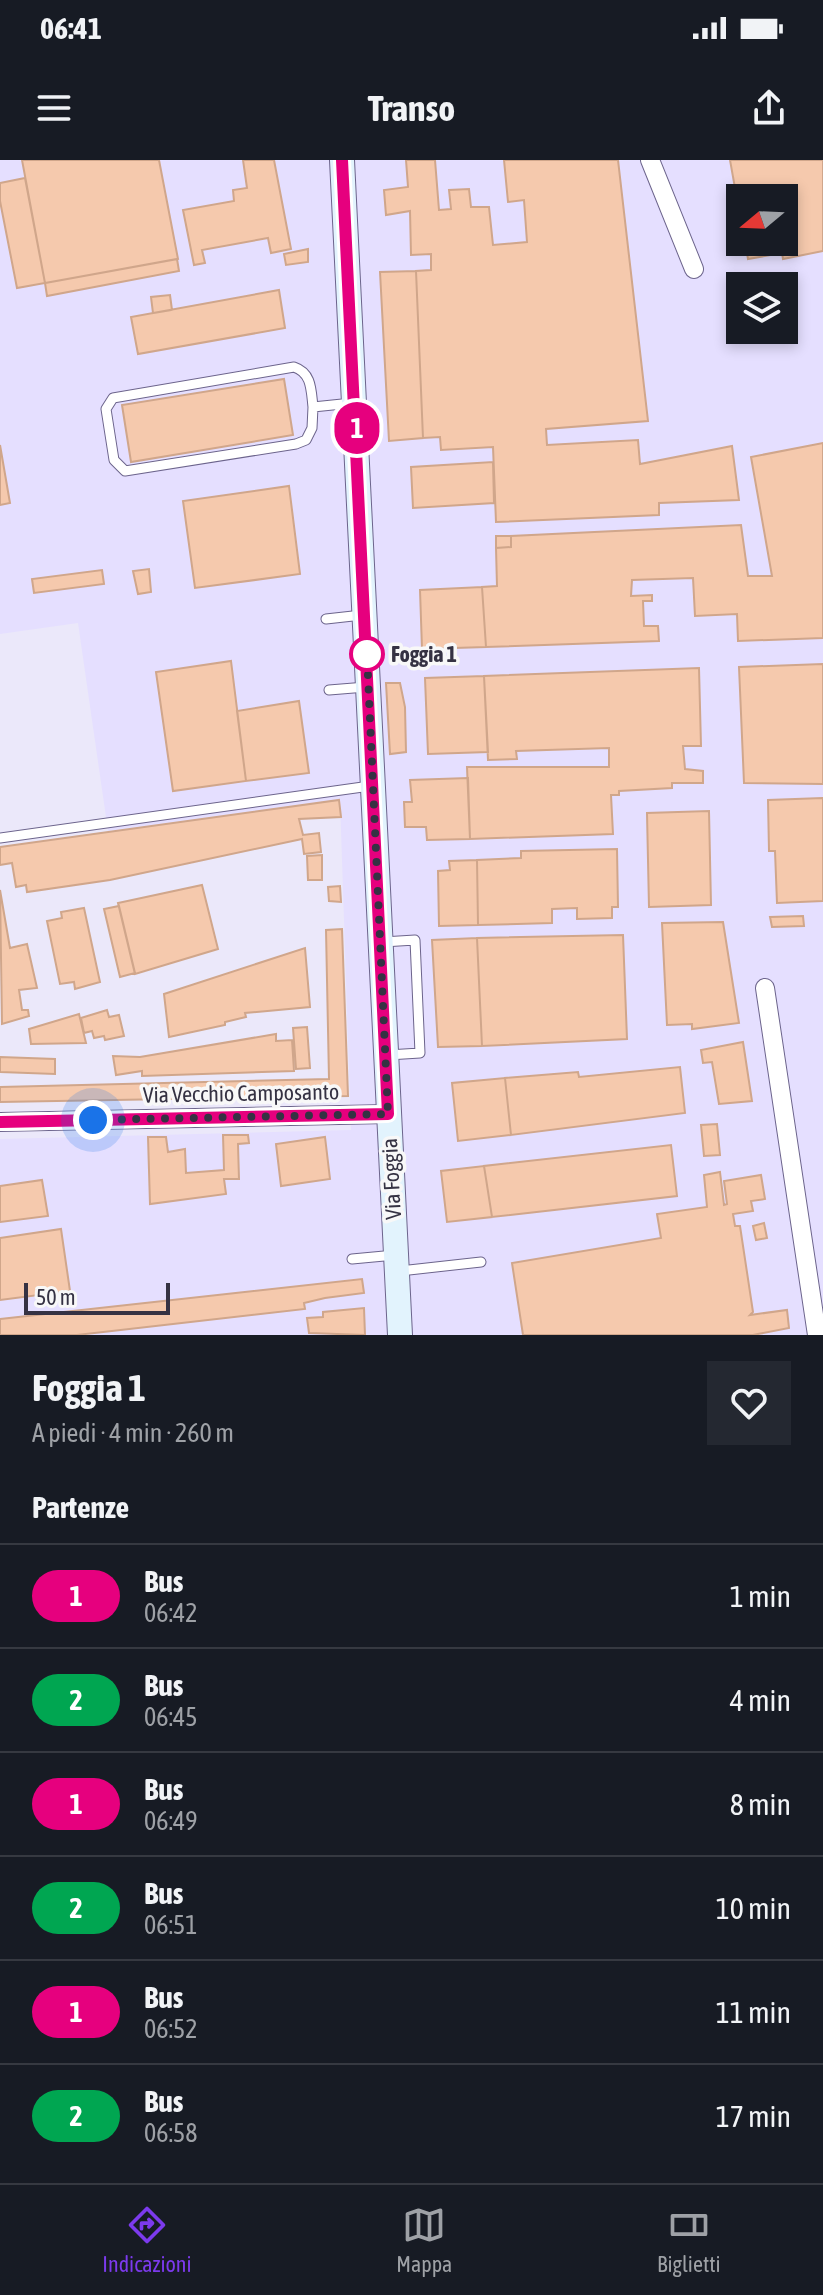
<!DOCTYPE html>
<html lang="it">
<head>
<meta charset="utf-8">
<style>
	body { margin:0; font-family:"Asap Condensed",sans-serif; background:#242831; color:#f1f3f6; height:100vh; display:flex; flex-direction:column; font-size:30px; white-space:nowrap }
	* { box-sizing:border-box; margin:0 }
	p { font-size:26px; color:#9ea1a6 }
	.icon { flex:none; width:44px; height:44px; fill:none; stroke:currentColor; stroke-width:2; stroke-linecap:round; stroke-linejoin:round }
	.map { position:relative; height:1175px; overflow:hidden }
	.details { display:flex; flex-direction:column; background:#171b24; flex:1 }
	.details>* { flex:none }
	.badge { padding:0 16px; border-radius:26px; font-size:28px; line-height:52px }
	.needle { width:52px; rotate:251deg }
	.fabs { position:absolute; left:726px; top:24px; display:grid; gap:16px }
	.fabs a { display:grid; place-items:center; width:72px; height:72px; border-radius:0px; background:#171b24; box-shadow:0 4px 12px #0003; font-size:40px }
	.scale { position:absolute; left:24px; bottom:20px; width:146px; box-sizing:border-box; padding-left:8px; border:4px solid #353243; border-top:0; font-size:22px; line-height:28px; white-space:nowrap; color:#353243; -webkit-text-stroke:6px #f8f8f8; paint-order:stroke }
	.you { position:absolute; width:40px; height:40px; margin:-20px; border:6px solid #fff; border-radius:50%; background:#1a73e8; box-shadow:0 0 0 12px #1a73e833 }
	.map>.badge { position:absolute; translate:-50% -50%; box-shadow:0 0 0 4px #fff }
	h2 { padding:0 32px; font-size:30px; line-height:72px }
	.round { display:grid; place-items:center; flex:none; width:84px; height:84px; border-radius:0px; background:#242831 }
	.overview { display:flex; align-items:center; justify-content:space-between; height:136px; padding:0 32px }
	h1 { font-size:38px; font-weight:700; line-height:60px }
	ul { padding:0; list-style:none }
	li { display:flex; align-items:center; gap:24px; height:104px; padding:0 32px; border-top:2px solid #363941 }
	li div { flex:1 }
	li b { display:block; font-size:30px }
	li em { font-style:normal }
	li .badge { min-width:88px; font-weight:700; text-align:center }
	.status { display:flex; justify-content:space-between; align-items:center; height:56px; padding:0 40px; background:#171b24; direction:ltr }
	.status svg { height:22px; fill:currentColor }
	header { display:flex; justify-content:space-between; align-items:center; height:104px; padding:0 32px; background:#171b24; font-size:36px; font-weight:700 }
	.tabs { display:flex; justify-content:space-around; align-items:center; height:112px; border-top:2px solid #363941; background:#171b24; font-size:22px; color:#9ea1a6 }
	.tabs a { display:grid; justify-items:center; gap:4px }
	.tabs .active { color:#7c3aed }
	.map>svg:first-child { display:block }
	.built { fill:#e5dfff; fill-rule:evenodd }
	.building { fill:#f5c9ad; stroke:#d0a68b; stroke-width:2 }
	.lines { fill:none; stroke-linecap:round; stroke-linejoin:round }
	.service-casing { stroke:#6c648c; stroke-width:11 }
	.minor-casing { stroke:#6c648c; stroke-width:20 }
	.secondary-casing { stroke:#6c648c; stroke-width:26 }
	.service { stroke:#fff; stroke-width:9 }
	.minor { stroke:#fff; stroke-width:18 }
	.secondary { stroke:#e2f3fd; stroke-width:24 }
	.line-casing { stroke:#fff; stroke-width:18 }
	.line { stroke:#e6007e; stroke-width:12 }
	.walk { stroke:#353243; stroke-width:8; stroke-dasharray:0 14.4 }
	.stop-dot { fill:#fff; stroke:#e6007e; stroke-width:4 }
	.labels { text-anchor:middle; dominant-baseline:central; stroke-width:7; stroke-linejoin:round; paint-order:stroke }
	.stop-label { font-size:22px; font-weight:bold; fill:#353243; stroke:#f8f8f8; text-anchor:start }
	.street-label { font-size:22px; fill:#353243; stroke:#f8f8f8 }
</style>
</head>
<body>
<div class="status"><b>06:41</b><svg viewBox="0 0 49 12"><path d="M0 12V9h3v3zM5 12V6h3v6zM10 12V3h3v9zM15 12V0h3v12zM26 1h20v11H26zM47 4h2v5h-2z"/></svg></div>
<header><svg class="icon" aria-label="menu" viewBox="0 0 24 24"><path d="M4 6h16M4 12h16M4 18h16"/></svg>Transo<svg class="icon" aria-label="share" viewBox="0 0 24 24"><path d="M12 15V3M7 8l5-5 5 5M5 13v7h14v-7"/></svg></header>
<div class="map">
<svg width="823" height="1175" viewBox="0 0 823 1175">
	<rect width="100%" height="100%" fill="#ebe8fa"/>
	<path class="built" d="M0,0H823V1175H0V979L351,970L340,640L108,671L78,463L0,474ZM740,38H784V82H740ZM740,126H784V170H740Z"/>
	<path class="building" d="M22,0H159L178,99L45,123Z
		M243,0H274L291,89L271,93L268,78L202,90L205,103L194,105L183,50L234,41L233,30L247,28Z
		M406,0H435L439,50L451,49L449,30L469,29L471,47H489L493,85L527,82L524,40L508,42L504,0H618L648,261L546,269L547,285L638,280L640,304L732,286L739,340L659,343V355L496,362L493,287L441,290L440,277L423,278L416,111L431,110V94L411,95L410,51L386,55L384,30L408,27Z
		M730,0H823V91L783,99L782,93L748,99L745,82H784V38H740V56Z
		M25,18L45,123L17,128L0,41V23Z
		M308,89V102L286,105L284,94Z
		M177,99L179,111L47,136L45,123Z
		M416,111L423,278L389,281L380,112Z
		M279,130L285,168L138,194L131,157Z
		M170,135L172,150L153,153L151,137Z
		M284,219L293,275L131,302L122,245Z
		M823,283V478L738,481L737,454L695,456L693,418L632,420L631,436L652,435V441H643L644,466H658L659,481L486,487L482,427L497,426L496,388L511,387V376L741,365L748,416H772L751,297Z
		M0,285L10,343L0,345Z
		M493,302L494,343L413,348L411,307Z
		M289,326L300,414L195,428L183,341Z
		M496,376H511V387L496,388Z
		M149,409L151,432L138,434L133,411Z
		M102,410L104,424L34,433L32,419Z
		M482,427L486,487L422,489L420,430Z
		M231,501L246,621L173,631L156,512Z
		M823,504V624L744,623L739,507Z
		M699,508L701,586H683L685,609L703,611V623H672V628L619,631V635H611L613,674L470,679L467,607H609V588L516,591L517,599L488,600L484,516Z
		M484,516L488,592L428,594L425,518Z
		M386,523H400L405,547L406,592L390,594Z
		M299,541L309,613L246,621L237,551Z
		M468,618L470,679L427,680L426,667H405L404,642H412L410,620Z
		M823,638V741L777,743L775,691H769L768,640Z
		M339,640L341,657L299,659L303,675L319,673L321,692L304,694L302,679L110,720L27,732L26,725L16,727L12,703L0,705V687Z
		M709,651L711,745L649,747L647,653Z
		M617,689L618,747H612V758L577,759V748L552,749V763L478,765L477,700L521,698V691Z
		M322,695V720H308L307,696Z
		M477,700L478,765L439,766L438,711L450,710L449,701Z
		M202,725L218,789L135,814L118,743Z
		M340,726L341,742L329,741L328,727Z
		M0,730L10,788L27,784L37,828L19,830L22,850H28L29,856L2,864Z
		M119,746L135,813L120,817L104,749Z
		M84,748L100,822L75,829L74,822L60,824L47,761L62,758L61,752Z
		M803,756L804,766L772,767L770,757Z
		M723,762L739,863L692,869V864L667,865L662,763Z
		M342,769L348,936L0,942V927L329,919L326,770Z
		M623,775L627,879L482,886L477,778Z
		M477,778L482,886L438,887L432,780Z
		M305,788L310,847L245,853L246,857L225,862V865L169,877L164,834Z
		M107,850L109,857L119,855L124,876L105,880L104,876L94,878L92,871L84,873L81,858Z
		M79,854L86,883L31,884L29,869Z
		M307,867L310,908L296,909L293,868Z
		M276,874V881L292,880L294,911L142,916V911L116,915L113,896L140,897Z
		M743,882L752,941L719,944L712,902L703,903L701,890Z
		M0,897L55,899V914L0,912Z
		M680,907L685,953L511,975L505,918L578,912L579,917Z
		M505,918L511,975L458,981L452,923Z
		M717,964L720,995L704,996L701,965Z
		M223,975H248L249,983L238,984L239,1019H224L226,1034L150,1044L148,977H166L168,992L185,989L186,1013L224,1010Z
		M325,977L330,1019L281,1026L276,984Z
		M671,985L677,1036L492,1057L484,1006Z
		M484,1006L492,1057L447,1062L441,1011Z
		M720,1012L724,1045L727,1044L724,1021L761,1015L765,1039L751,1041L753,1051L733,1054L735,1066H740L753,1152L750,1155L787,1150L789,1168L753,1175H523L512,1103L661,1078L657,1054L707,1047L704,1015Z
		M42,1020L48,1056L0,1062V1026Z
		M764,1063L767,1078L756,1080L753,1066Z
		M61,1069L70,1131L0,1140V1078Z
		M362,1119L364,1133L325,1138L304,1143L305,1149L77,1175H0V1159Z
		M364,1148L365,1175L309,1173L307,1158L323,1157V1152Z"/>
	<g class="lines">
		<g class="service-casing">
			<path id="service" d="M313,247L312,268L306,280L296,284L125,311L114,300L106,249L113,238L294,207C312,213 311,230 313,247L352,243
				M326,459L362,455
				M329,530L366,527
				M0,678L370,626
				M383,782L415,780L420,893L388,895
				M352,1099L395,1095
				M400,1111L481,1102"/>
		</g>
		<g class="minor-casing">
			<path id="minor" d="M650,0L694,109
				M765,828L817,1175
				M0,962L388,954"/>
		</g>
		<g class="secondary-casing">
			<path id="secondary" d="M342,0L400,1175"/>
		</g>
		<use href="#service" class="service"/>
		<use href="#minor" class="minor"/>
		<use href="#secondary" class="secondary"/>
	</g>
	<g class="lines">
		<g class="line-casing">
			<path id="line" d="M0,962L388,954L342,0"/>
		</g>
		<use href="#line" class="line"/>
		<path class="walk" d="M93,960L388,954L367,494"/>
	</g>
	<circle class="stop-dot" cx="367" cy="494" r="16"/>
	<g class="labels">
		<g class="stop-label">
			<text x="391" y="494">Foggia 1</text>
		</g>
		<g class="street-label">
			<text transform="translate(241 933) rotate(-1)">Via Vecchio Camposanto</text>
			<text transform="translate(391 1019) rotate(-93)">Via Foggia</text>
		</g>
	</g>
</svg>
<div class="fabs">
<a><svg class="needle" viewBox="-14 -14 28 28"><path d="M0-13l5 13h-10z" fill="#e53935"/><path d="M0 13l5-13h-10z" fill="#9ea1a6"/></svg></a>
<a><svg class="icon" aria-label="layers" viewBox="0 0 24 24"><path d="M12 4l9 5-9 5-9-5zM3 14l9 5 9-5"/></svg></a>
</div>
<div class="scale">50 m</div>
<div class="you" style="left:93px;top:960px"></div>
<b class="badge" style="left:357px;top:268px;background:#e6007e;color:#fff">1</b>
</div>
<section class="details">
<div class="overview"><div><h1>Foggia 1</h1><p>A piedi · 4 min · 260 m</p></div><a class="round"><svg class="icon" aria-label="heart" viewBox="0 0 24 24"><path d="M12 20l-8-8c-3-5 5-10 8-4 3-6 11-1 8 4z"/></svg></a></div>
<h2>Partenze</h2>
<ul>
<li><span class="badge" style="background:#e6007e;color:#fff">1</span><div><b>Bus</b><p>06:42</p></div><em>1 min</em></li>
<li><span class="badge" style="background:#00a651;color:#fff">2</span><div><b>Bus</b><p>06:45</p></div><em>4 min</em></li>
<li><span class="badge" style="background:#e6007e;color:#fff">1</span><div><b>Bus</b><p>06:49</p></div><em>8 min</em></li>
<li><span class="badge" style="background:#00a651;color:#fff">2</span><div><b>Bus</b><p>06:51</p></div><em>10 min</em></li>
<li><span class="badge" style="background:#e6007e;color:#fff">1</span><div><b>Bus</b><p>06:52</p></div><em>11 min</em></li>
<li><span class="badge" style="background:#00a651;color:#fff">2</span><div><b>Bus</b><p>06:58</p></div><em>17 min</em></li>
</ul>
</section>
<nav class="tabs">
<a class="active"><svg class="icon" aria-label="directions" viewBox="0 0 24 24"><path d="M12 3l9 9-9 9-9-9zM9 14v-3h6M13 9l2 2-2 2"/></svg>Indicazioni</a>
<a><svg class="icon" aria-label="map" viewBox="0 0 24 24"><path d="M3 6l6-2 6 2 6-2v14l-6 2-6-2-6 2zM9 4v14M15 6v14"/></svg>Mappa</a>
<a><svg class="icon" aria-label="tickets" viewBox="0 0 24 24"><path d="M3 7h18v10H3zM15 7v10"/></svg>Biglietti</a>
</nav>
</body>
</html>
